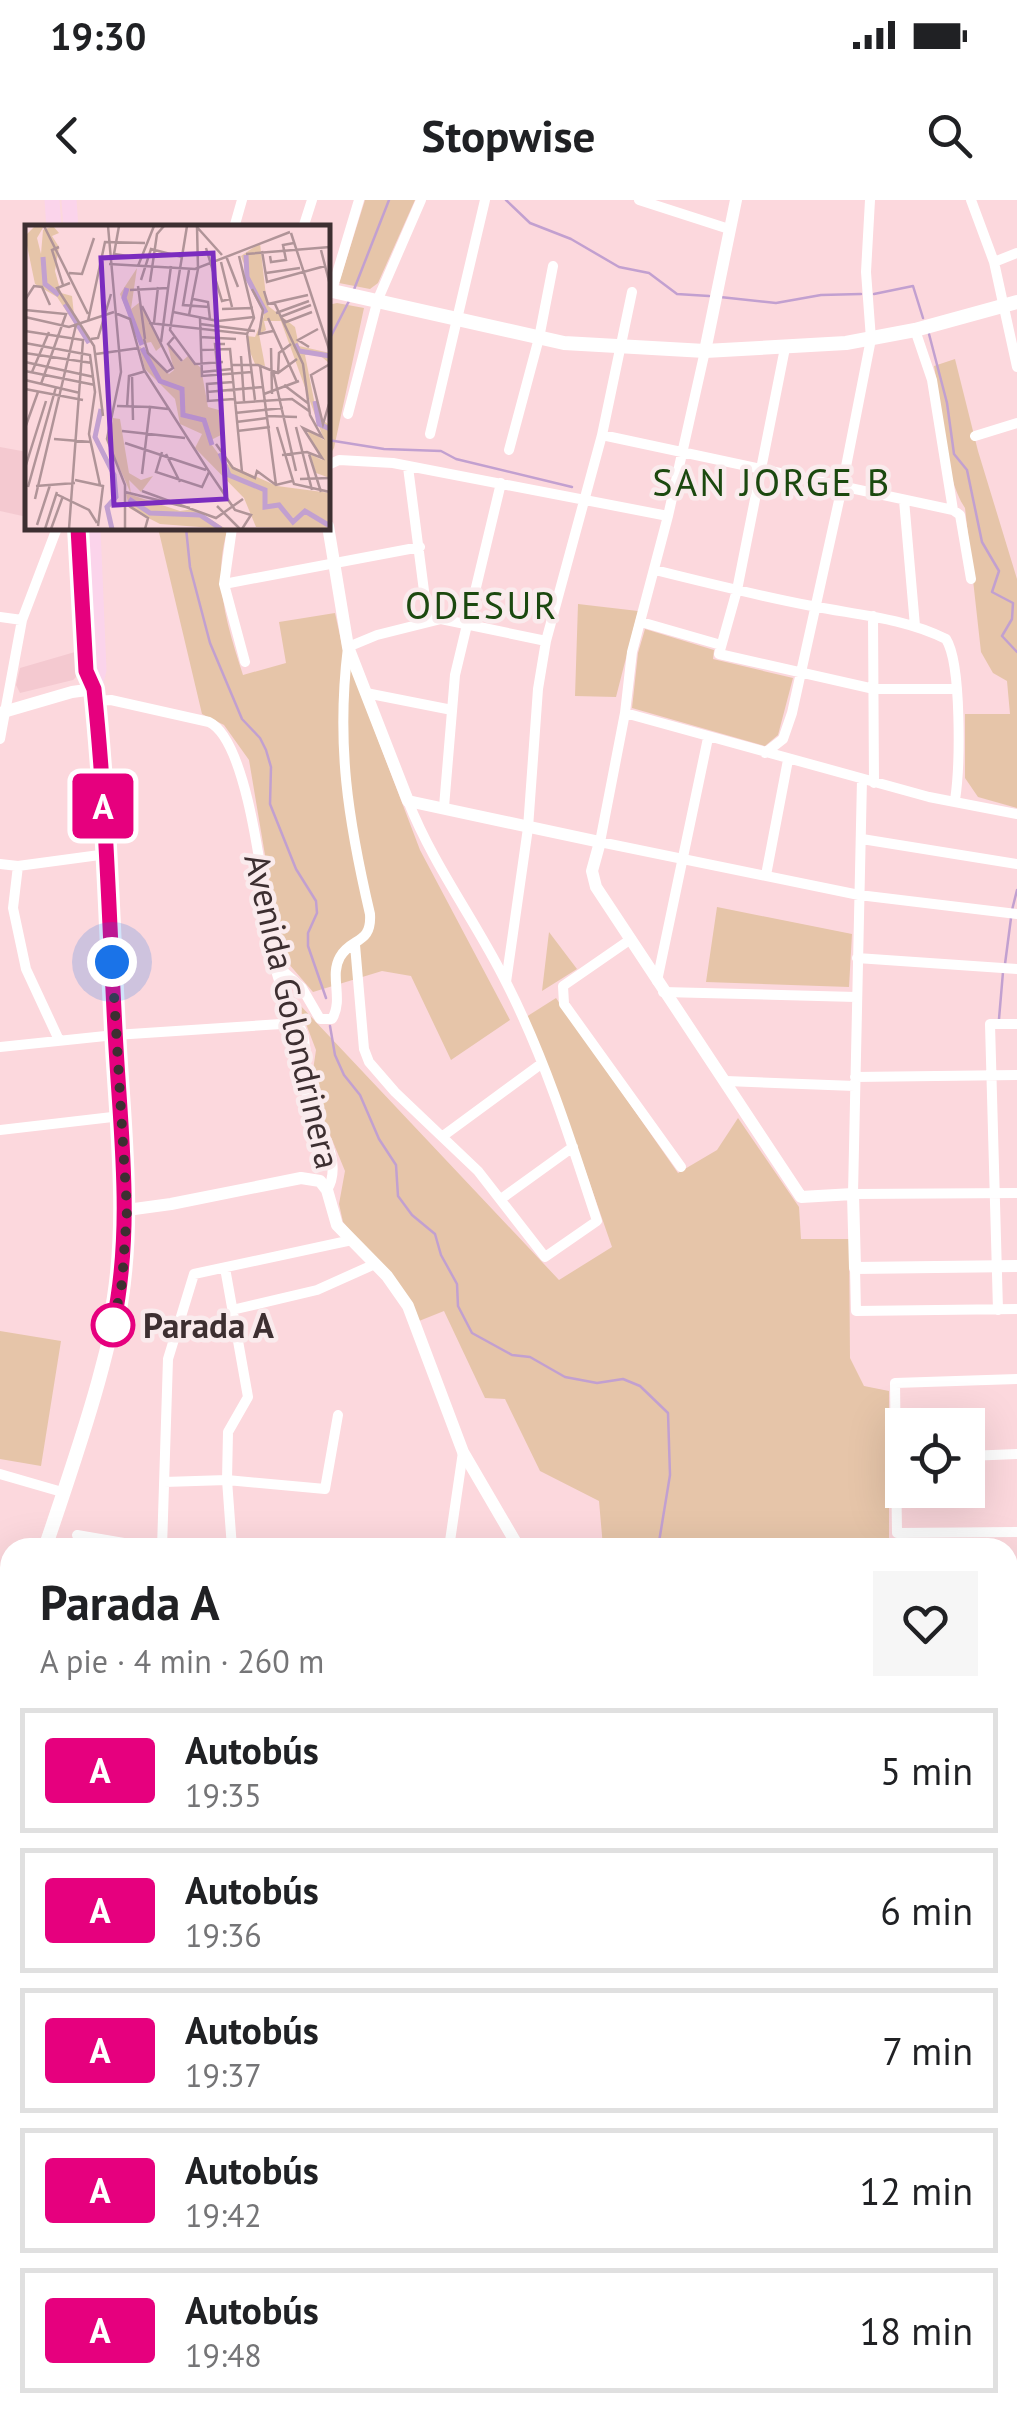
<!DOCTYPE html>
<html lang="es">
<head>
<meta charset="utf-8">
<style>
	body { margin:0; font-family:"PT Sans",sans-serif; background:#f6f6f6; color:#202124; height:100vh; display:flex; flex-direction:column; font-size:38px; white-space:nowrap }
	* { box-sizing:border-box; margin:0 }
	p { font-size:32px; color:#757577 }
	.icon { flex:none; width:55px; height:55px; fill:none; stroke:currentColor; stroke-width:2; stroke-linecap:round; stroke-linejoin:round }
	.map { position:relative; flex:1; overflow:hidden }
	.side { position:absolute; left:0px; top:1338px; width:1018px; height:892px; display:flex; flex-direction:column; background:#fff; border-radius:30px 30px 0 0; box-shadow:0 10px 40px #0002 }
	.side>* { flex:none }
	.badge { padding:0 20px; border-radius:8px; font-size:35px; line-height:65px }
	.buttons { position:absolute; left:885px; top:1208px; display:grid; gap:20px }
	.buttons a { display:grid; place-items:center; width:100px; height:100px; border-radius:0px; background:#fff; box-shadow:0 10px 40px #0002; font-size:50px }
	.you { position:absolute; width:50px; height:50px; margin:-25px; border:8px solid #fff; border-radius:50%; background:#1a73e8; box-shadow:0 0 0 15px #1a73e833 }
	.map>.badge { position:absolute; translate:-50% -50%; box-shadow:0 0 0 5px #fff }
	.round { display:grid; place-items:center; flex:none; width:105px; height:105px; border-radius:0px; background:#f6f6f6 }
	.overview { display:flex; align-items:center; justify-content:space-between; height:170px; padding:0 40px }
	h1 { font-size:48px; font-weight:700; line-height:75px }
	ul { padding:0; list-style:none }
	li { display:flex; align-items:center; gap:30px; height:125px; margin:0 20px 15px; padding:0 20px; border:5px solid #e0e0e0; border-radius:0px }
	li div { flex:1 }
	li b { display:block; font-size:38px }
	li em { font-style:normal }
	li .badge { min-width:110px; font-weight:700; text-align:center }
	.status { display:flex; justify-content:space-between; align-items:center; height:70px; padding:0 50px; background:#fff; direction:ltr }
	.status svg { height:28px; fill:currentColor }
	header { display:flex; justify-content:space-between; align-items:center; height:130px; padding:0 40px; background:#fff; font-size:45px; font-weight:700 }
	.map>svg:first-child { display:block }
	.built { fill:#f4c9d0 }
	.green { fill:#e6c5a9 }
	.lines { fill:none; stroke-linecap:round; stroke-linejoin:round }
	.stream { stroke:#c2a0d0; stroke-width:2.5 }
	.river { stroke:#c2a0d0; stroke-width:18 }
	.minor { stroke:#fff; stroke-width:10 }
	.tertiary { stroke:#fff; stroke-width:12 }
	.secondary { stroke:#fff; stroke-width:14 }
	.primary { stroke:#fbd4eb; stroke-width:15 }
	.line-casing { stroke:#fff; stroke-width:22 }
	.line { stroke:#e6007e; stroke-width:15 }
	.walk { stroke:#3d2f31; stroke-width:10; stroke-dasharray:0 18 }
	.stop-dot { fill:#fff; stroke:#e6007e; stroke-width:5 }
	.labels { text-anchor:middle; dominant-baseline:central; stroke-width:9; stroke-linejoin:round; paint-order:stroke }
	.street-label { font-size:35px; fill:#3d2f31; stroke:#faebed }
	.stop-label { font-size:35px; font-weight:bold; fill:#3d2f31; stroke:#faebed; text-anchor:start }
	.neighbourhood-label { font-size:38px; letter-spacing:2.5px; fill:#1b490f; stroke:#faebed }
	.inset-river { fill:none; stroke:#c2a0d0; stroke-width:5 }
	.inset-road { fill:none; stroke:#b09498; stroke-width:2.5 }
	.view { fill:#7b2cbf; fill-opacity:0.15; stroke:#7b2cbf; stroke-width:5 }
	.inset-edge { fill:none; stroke:#3d2f31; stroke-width:5 }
</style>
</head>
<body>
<div class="status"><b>19:30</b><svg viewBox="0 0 49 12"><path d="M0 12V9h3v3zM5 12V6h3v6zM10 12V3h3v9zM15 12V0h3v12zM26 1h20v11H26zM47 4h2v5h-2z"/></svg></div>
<header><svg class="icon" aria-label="back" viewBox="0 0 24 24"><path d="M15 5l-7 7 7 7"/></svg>Stopwise<svg class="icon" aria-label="search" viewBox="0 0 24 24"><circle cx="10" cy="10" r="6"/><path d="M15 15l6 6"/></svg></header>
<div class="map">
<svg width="1017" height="2228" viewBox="0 0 1017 2228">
	<rect width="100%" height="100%" fill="#fcd8dd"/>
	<path class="built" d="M0,247L27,252V317L0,311Z
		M75,452L76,477L73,480L20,493L16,485L20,468Z"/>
	<path class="green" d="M365,0H415L378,83L370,89L339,83Z
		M337,103L364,108L334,248L328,257V105Z
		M955,159L978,251L1017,379V608L978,597L965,578V514H1010L1007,481L993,473L981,452L965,308C943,275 942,207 934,166Z
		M158,328H228C212,380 227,425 243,475L286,463L279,422L335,413L342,445L420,650L510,820L451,860L411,776L382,771L313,792L282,756L249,560L224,525L202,514Z
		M578,404L638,411L616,497L575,496Z
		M645,429L714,450L713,459L793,478L778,535L765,546L632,508L638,453Z
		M717,707L852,734L849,787L706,782Z
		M549,732L577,769L542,791Z
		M556,798L678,973L717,950L738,918L799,1007L801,1039H849L850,1158L864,1186L889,1191V1347H603L599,1301L540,1271L505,1199L485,1198L444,1111L419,1121L403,1093L343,1022L339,1004L345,971L314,896L312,877L316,850L298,803L559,1080L612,1047L560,898L526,817Z
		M0,1131L61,1141L41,1266L0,1259Z
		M10,1506V1747L0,1719V1538Z
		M0,1802L10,1824V1929L0,1920Z
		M1008,1824L1017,1870V2029L1008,2017Z
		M111,2220H315L336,2228H115Z"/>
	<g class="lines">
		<path class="stream" d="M506,0L530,23L571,39L619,67L649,73L677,94L709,96
			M353,92L389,0
			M874,94L913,86L923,118
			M720,97L776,103L821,95L861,94
			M929,134L947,203L954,254L967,270L982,342L999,371L992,392L1013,403L1012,419L1002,436L1017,452
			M328,142L350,99
			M328,240L384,249L441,251L456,259L572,287
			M186,328L190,367L210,443L242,519L260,538L266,550L271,567L270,604L296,669L316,701L317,713L308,733V746L326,798
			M1012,710L1017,690
			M1005,764L1011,718
			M999,819L1003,772
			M330,826L335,855L344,875L360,895L379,939L396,965L398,996L412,1015L435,1034L441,1055L457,1084L458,1106L472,1133L512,1155L530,1157L565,1177L597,1183L623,1179L640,1186L668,1213L670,1275L658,1348
			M1008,1900L1017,1920
			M9,2106H10
			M157,2220L165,2228"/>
		<path class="river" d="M0,1944L10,1954
			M10,2098V2108
			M0,2184L10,2176"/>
		<path class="minor" d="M639,0L729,29
			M971,0L994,62L1017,167
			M234,28L242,0
			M303,28L312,0
			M994,62L1017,53
			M332,90L359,0
			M915,130L932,180L953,310
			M785,148L737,390L719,454L874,489H955
			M705,151L668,316L632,452L625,513L600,642L859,695L1017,714
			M348,214L378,99L421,0
			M430,234L485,0
			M602,235L953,310L960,315L971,379
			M975,236L1017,223
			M509,250L539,138L553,66
			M328,265L339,260L393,263L668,316
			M408,267L428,422
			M904,300L915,426
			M232,328L224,384L245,462
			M655,370C707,383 759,396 812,406C858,415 904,418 946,439C962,464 960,568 955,600
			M224,384L420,347
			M873,416L874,583
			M0,417L22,420
			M641,422L721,445
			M366,493L452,510
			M96,501L111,500L209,522C253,543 266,722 276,770C281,793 295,813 303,834C308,851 302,871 305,888C312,919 346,959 327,990
			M625,513L929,597L1017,614
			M0,539L22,420L57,328
			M765,553L783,539L792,513L842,287L871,139L866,72L870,0
			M862,579L853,994L1017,993
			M444,607L455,475L501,283
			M862,639L1017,664
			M0,664L18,666L107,654
			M18,666L13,708L26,769L59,840
			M766,675L788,560
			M631,739L563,786L564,804L681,967
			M355,745L364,849L369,862L395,892L478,971L545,1057L597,1021C571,941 545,859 507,784C476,721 434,667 408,601
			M857,758L1017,769
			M275,764L302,788L320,819H332C344,799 329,776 340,757C351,737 372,745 370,714C348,620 336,544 348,447L377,435L441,419L546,441
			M657,781L708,538
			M506,782L528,628L538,489L546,441L602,235L632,92
			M663,792L856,797
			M0,847L115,835L297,823
			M855,877L1017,875
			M726,881L855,886
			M0,930L121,916
			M443,936L541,864
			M501,999L573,947
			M225,1068L248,1197L228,1232L227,1280L232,1348
			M855,1068L856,1111L1017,1109
			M232,1110L317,1090L375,1064
			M998,1110L990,824H1017
			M1017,1179L895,1183L897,1333L1017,1332
			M968,1256L1017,1254
			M0,1274L62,1292
			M164,1282L227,1280L325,1289L338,1215
			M77,1335L153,1348
			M162,1348L168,1159L194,1074L352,1040
			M449,1348L463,1252
			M1013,1417H1017
			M1008,1519L1017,1518
			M1008,1783L1017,1791
			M1008,2045L1011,2042
			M1008,2143L1017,2137
			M551,2220L570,2228
			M429,2228L433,2220
			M714,2228L717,2220"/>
		<path class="tertiary" d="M705,151L736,0
			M328,326L348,447L408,601L600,642L592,671L596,687L801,997L853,994L855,1068L1017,1066
			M0,513L72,492L94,489
			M127,1010L171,1004L301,978L320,981L327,990L337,1025L387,1076L408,1106L463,1252L519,1348
			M1008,2193L1017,2208
			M334,2220L356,2228"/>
		<path class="secondary" d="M328,90L564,143L705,151L846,143L915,130L1017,102
			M45,1348C78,1250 118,1139 126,1037L107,654L94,489
			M0,1480L10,1449
			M0,1772L10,1797
			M100,2228V2220"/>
		<path class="primary" d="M52,0L54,28
			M69,0L71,28
			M78,328L86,471L94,489
			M93,328L99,470L94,489"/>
	</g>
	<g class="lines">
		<g class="line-casing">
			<path id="line" d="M78,328L86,471L94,489C106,602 109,717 115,830C120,930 134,1026 113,1125"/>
		</g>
		<use href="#line" class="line"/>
		<path class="walk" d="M112,762L127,1010L122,1083L113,1125"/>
	</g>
	<circle class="stop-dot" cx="113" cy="1125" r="20"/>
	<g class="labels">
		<g class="street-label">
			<text transform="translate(293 811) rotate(77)">Avenida Golondrinera</text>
		</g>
		<g class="stop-label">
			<text x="143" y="1125">Parada A</text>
		</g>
		<g class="neighbourhood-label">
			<text x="772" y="281">SAN JORGE B</text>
			<text x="482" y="404">ODESUR</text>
		</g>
	</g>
	<g transform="translate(25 25)">
		<rect width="305" height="305" fill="#fcd8dd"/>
		<path d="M10,1H19L12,13L16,29L18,5L28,1L34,8L27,11L34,22L30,46L36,68L47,71L50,99L32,72L10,59L0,11ZM235,18L242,80L270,102L274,121L305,128L304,138L292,128L280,130L292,190L305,201V253L291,248L285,229L297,235L281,204L299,215L256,96H239L241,105L234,109L240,141L230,139L223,122L222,111L230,112L239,91L216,31ZM112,43L106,84L115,77L137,121L131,126L126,117L115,119L95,69ZM142,118L156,137L163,131L176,143L183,182L194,185L196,210L184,216L200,238L252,261L305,268V304L231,302L219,273L170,223L177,209L155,199L150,174L120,144L114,121L144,149L149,145ZM88,193L95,194L104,248L116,255L128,251L116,267L104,255L106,269L84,219ZM101,268L155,286L169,284L201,304L135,299L104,283Z" fill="#e6c5a9"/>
		<path class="inset-river" d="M221,30L222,52L241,88M18,32L20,59L34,70M102,63L99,73L117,120M40,79L64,118M270,119L274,126L305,131M117,123L135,156L157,164L158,190L179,195L187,220M290,176L294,199L305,204M76,184L70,212L89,250L91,272L82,282L87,304M195,228L204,250L240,265V282L254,280L268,297L280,286L305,301M104,274L125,288L175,290L196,304"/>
		<path class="inset-road" d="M19,1L63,89M83,1L96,147L82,214L100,260V304M94,1L89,29L103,31M162,1L145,105L170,139L198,137M171,1L197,30M266,8L305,127M34,22L27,25L38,60M181,23L197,76L205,74M296,25L305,60M237,26L242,57L300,41M221,29L305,22M201,31L213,62M245,31L246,37L261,35L258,20L269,18M196,37L207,82M84,39L170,44L265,7M113,41L129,1M164,45L158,80L184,82M44,48L57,49L69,13M241,48L275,43M116,55L126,24L157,32M125,57L132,9L139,1M45,58L32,63L69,121L78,191M113,61L120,114M227,64L238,85L234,109L248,106M105,65L143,63M239,66L243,79L283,70M168,74L183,77L185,94M0,75L9,61L17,62L25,80M249,77L278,139L285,190L297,212L278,203L297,233L282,227L257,230M117,81L148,143L142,147L123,128L119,114M197,84L228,83M0,85L41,89L16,159M148,87L193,96L229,92M90,88L105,94L119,145L183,245L210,285L226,290L217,304M251,88L284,76M164,90L173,44L172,1M0,92L44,102L89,87M255,92L286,80M175,93L177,151L227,147M243,93L272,157M256,93L261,97L287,87M63,96L80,17L120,18M124,98L222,109L229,93L214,31M129,98L133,62M175,99L230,106M0,106L58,115L44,304M222,109L230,175M150,111L143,119L157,136M175,112L211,114M66,114L73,113L86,69M136,117L146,41M0,118L65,130L70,167L64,209L75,260M284,122L273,115L293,104M246,123L247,169M175,125L205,124L217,247M0,128L67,138M71,129L114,123M216,131L219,176M0,137L69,152M207,140H233L253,148L272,134M235,140L251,260M0,146L70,160M248,146L271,246M7,147L24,107M177,147L207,144M253,149L254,128L266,119M107,150L108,195M193,150L190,119H200M0,155L55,168M208,157L182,159L183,176L209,174M259,160L284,179M0,164L58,175M182,167L238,162M239,169L274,156M209,178L267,174L284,186M304,179L298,199L286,150L305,139M92,181L125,182M102,182L104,151L121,146M210,188L258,183M242,191L272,192M211,197L242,193M252,202L269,259L305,267M271,202L287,265M0,203L13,167M97,206L160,213M212,206L245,202M29,214L66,217M100,218L181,245M191,219L208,243L230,253L232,246L251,260L267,256M137,227L131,247L177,262L184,247M141,229L155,257M284,229L296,267M0,243L21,176M117,249L125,182L143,184M275,254L305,253M50,255L78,261L73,301M11,261L50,258M3,262L31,162M117,266L191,293L218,274M100,267L165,283M31,269L64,285L72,298M10,274L51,100M101,279L123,293L120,304M192,281L215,304M12,300L25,260M20,304L32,267M26,304L38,271"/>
		<path class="view" d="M188,28L201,274L89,280L76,33Z"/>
		<rect width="305" height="305" class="inset-edge"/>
	</g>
</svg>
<div class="buttons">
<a><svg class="icon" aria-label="locate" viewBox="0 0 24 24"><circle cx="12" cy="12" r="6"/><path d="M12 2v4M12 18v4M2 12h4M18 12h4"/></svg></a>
</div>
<div class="you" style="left:112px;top:762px"></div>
<b class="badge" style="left:103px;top:606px;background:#e6007e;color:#fff">A</b>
<section class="side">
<div class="overview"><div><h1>Parada A</h1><p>A pie · 4 min · 260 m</p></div><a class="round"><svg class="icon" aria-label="heart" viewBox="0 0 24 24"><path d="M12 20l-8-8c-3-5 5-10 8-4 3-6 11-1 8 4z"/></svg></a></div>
<ul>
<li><span class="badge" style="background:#e6007e;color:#fff">A</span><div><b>Autobús</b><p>19:35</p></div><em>5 min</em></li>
<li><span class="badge" style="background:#e6007e;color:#fff">A</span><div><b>Autobús</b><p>19:36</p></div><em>6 min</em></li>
<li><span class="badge" style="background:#e6007e;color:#fff">A</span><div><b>Autobús</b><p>19:37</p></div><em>7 min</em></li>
<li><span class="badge" style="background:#e6007e;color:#fff">A</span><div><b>Autobús</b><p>19:42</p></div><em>12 min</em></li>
<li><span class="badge" style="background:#e6007e;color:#fff">A</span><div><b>Autobús</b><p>19:48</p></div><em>18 min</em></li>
</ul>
</section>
</div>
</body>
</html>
